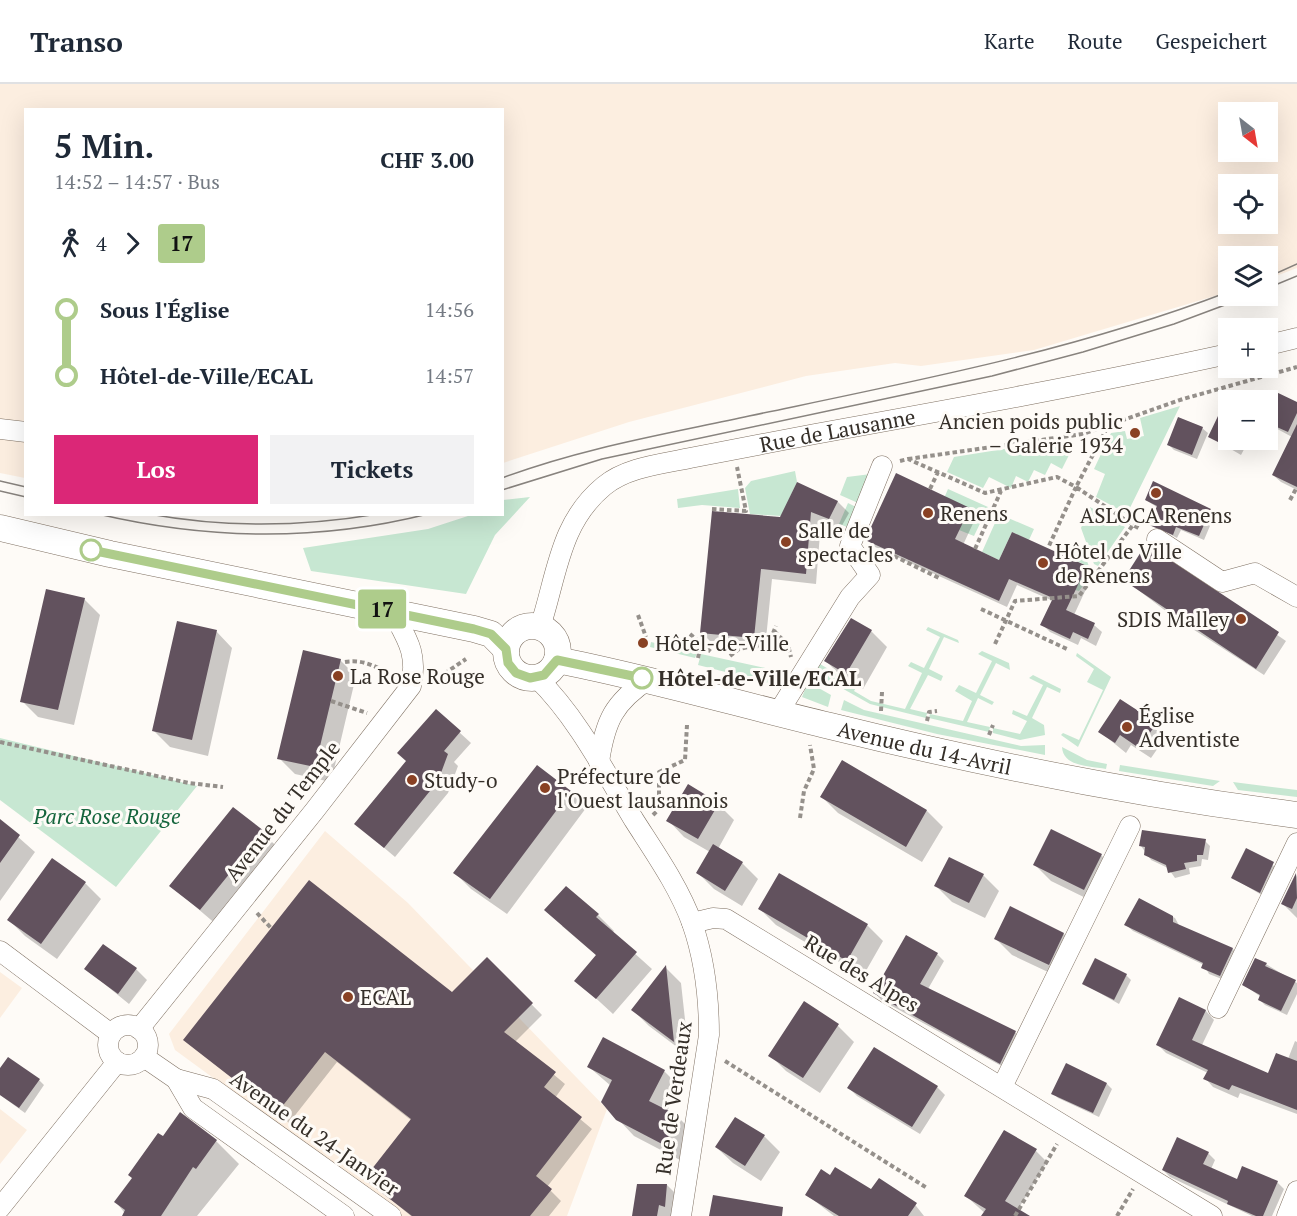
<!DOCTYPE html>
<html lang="de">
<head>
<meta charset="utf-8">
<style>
	body { margin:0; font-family:"PT Serif",serif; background:#f2f2f3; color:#1f2937; height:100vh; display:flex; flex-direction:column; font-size:22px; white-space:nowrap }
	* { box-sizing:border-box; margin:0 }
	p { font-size:20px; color:#747a83 }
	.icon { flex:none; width:33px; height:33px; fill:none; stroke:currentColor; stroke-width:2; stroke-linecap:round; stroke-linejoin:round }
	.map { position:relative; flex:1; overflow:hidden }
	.details { position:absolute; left:24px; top:24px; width:480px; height:408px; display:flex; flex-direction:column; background:#fff; border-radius:0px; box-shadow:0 6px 24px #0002 }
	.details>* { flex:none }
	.badge { padding:0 12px; border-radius:4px; font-size:21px; line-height:39px }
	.needle { width:39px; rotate:149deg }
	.controls { position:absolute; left:1218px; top:18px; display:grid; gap:12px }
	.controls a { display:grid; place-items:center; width:60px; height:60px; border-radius:0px; background:#fff; box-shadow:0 6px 24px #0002; font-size:30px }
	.map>.badge { position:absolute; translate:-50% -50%; box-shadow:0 0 0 3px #fff }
	.legs { display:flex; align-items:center; gap:9px; height:66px; padding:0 30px; font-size:20px }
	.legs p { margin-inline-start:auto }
	.head { display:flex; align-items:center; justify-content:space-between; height:102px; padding:0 30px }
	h1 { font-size:33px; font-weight:800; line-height:45px }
	.action { display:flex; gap:12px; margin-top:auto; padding:12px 30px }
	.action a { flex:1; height:69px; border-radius:0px; background:#db2777; color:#fff; font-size:24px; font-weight:800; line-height:69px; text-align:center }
	.action a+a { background:#f2f2f3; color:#1f2937 }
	ul { padding:0 30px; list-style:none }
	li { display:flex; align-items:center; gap:21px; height:66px; font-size:22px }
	li i { display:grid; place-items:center; width:9px; height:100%; margin:0 8px; background:currentColor }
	li i::after { content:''; width:15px; height:15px; margin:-8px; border:4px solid; border-radius:50%; background:#fff }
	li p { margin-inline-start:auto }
	li:first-child i { background:linear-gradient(#0000 50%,currentColor 0) }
	li:last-child i { background:linear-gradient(currentColor 50%,#0000 0) }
	header { display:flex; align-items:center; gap:36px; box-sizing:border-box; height:84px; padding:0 30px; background:#fff; border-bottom:2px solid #e0e1e3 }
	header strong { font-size:28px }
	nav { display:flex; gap:33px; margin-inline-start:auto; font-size:21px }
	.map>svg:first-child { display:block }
	.built { fill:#fceee0; fill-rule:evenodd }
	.green { fill:#c7e7d2 }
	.shadow { fill:#0003 }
	.building { fill:#62525e }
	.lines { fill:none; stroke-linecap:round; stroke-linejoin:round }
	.minor-casing { stroke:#7f7062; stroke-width:21 }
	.major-casing { stroke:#7f7062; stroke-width:27 }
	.path { stroke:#95908b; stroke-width:4; stroke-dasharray:4.5 3; stroke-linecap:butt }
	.minor { stroke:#fff; stroke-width:20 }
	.major { stroke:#fff; stroke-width:26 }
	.tram { stroke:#88837e; stroke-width:1.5 }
	.line-1-casing { stroke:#fff; stroke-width:14 }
	.line-1 { stroke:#aecc8b; stroke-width:9 }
	.poi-dot { fill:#894123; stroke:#fefbf7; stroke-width:2 }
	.stop-1-dot { fill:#fff; stroke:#aecc8b; stroke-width:3 }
	.labels { text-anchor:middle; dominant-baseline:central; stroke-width:6; stroke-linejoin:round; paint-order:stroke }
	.poi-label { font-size:21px; fill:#352f29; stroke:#fefbf7; text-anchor:start }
	.street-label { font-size:21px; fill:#352f29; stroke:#fefbf7 }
	.stop-label { font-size:21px; font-weight:bold; fill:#352f29; stroke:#fefbf7; text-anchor:start }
	.park-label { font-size:21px; font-style:italic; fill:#15653d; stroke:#fefbf7 }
</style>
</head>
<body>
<header>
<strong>Transo</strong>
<nav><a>Karte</a><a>Route</a><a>Gespeichert</a></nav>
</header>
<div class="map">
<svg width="1297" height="1132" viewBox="0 0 1297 1132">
	<rect width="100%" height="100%" fill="#fefbf7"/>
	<path class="built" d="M0,0H1297V184L1268,195V172H1228V208L1034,266L921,282L895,279L806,292L629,338L503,379L502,26H26L25,394L0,389ZM1228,28H1268V68H1228ZM1228,100H1268V140H1228Z
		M325,747L408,819L607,1025L567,1132H402L175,966L169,950Z
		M0,888L22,904L0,934Z
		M0,1025L27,1046L0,1080Z"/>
	<path class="green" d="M1180,322L1127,430L1096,413L1105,390L1094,385L1111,349L1125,347L1127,355L1144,352L1140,334Z
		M1061,356L1074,361L1062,385L1051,379L1045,391L1034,386L1028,398L1016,392L1011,404L989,393L983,404L947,388L954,373Z
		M795,387L797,398L781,432L750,430L745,404L751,397Z
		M871,390L858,419L840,411L847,393Z
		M738,405L740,424L702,421L678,424L677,415Z
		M948,405L988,423L974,452L959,446L945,412Z
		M530,413L495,451L466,510L311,487L303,464L428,445L471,431L502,430L503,416Z
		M848,419L856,423L847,443L839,440Z
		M1090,423L1125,443L1098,482L1094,480L1081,444Z
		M999,430L1034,445L1029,456L1012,448L999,476L982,468Z
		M1072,463L1083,467L1092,490L1079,507L1075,506L1087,482L1067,472Z
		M928,543L958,556L959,559L944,553L929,585L943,592L941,597L928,591L910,625L927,629L926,634L870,620L815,589L820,580L857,602L854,607L871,617L905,625L922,589L908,582L911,578L924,584L940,553L926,546Z
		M651,558L697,569L695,574L650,563Z
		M982,567L1009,579L1010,586L996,579L980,611L994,618L992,621L978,614L967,638L990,643L989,648L929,634L930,630L963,637L972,617L955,607L959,601L976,609L992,577L978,570Z
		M1077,569L1111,593L1078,663L1061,651L1063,649L1079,656L1103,606L1087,598L1094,585L1076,572Z
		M701,570L797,591L792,596L773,600L698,581Z
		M1033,591L1061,605L1060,609L1047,603L1032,634L1044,641L1045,651L1020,656L993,649V644L1020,650L1027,637L1012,630L1013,626L1027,632L1043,601L1029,594Z
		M808,598L831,611L828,623L802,613Z
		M844,616L864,626L1021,662L1045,661V671L937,650L841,626Z
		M0,654L197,702L116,803L0,716Z
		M1062,663L1087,676L1107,680L1106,685C1090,682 1063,683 1062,663Z
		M1120,681L1220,697L1213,702L1119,687Z
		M1233,698L1297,706V713L1238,706Z"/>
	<path class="shadow" d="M1274,309L1297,320V406L1281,398L1273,391L1292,353L1268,340V324Z
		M1224,324L1228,327V356H1249L1241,371L1210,353Z
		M1202,344L1208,349L1197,375L1174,366L1169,361Z
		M797,400L838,418L849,429L840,445L821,437L816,500L772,495L765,565L713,560L702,549L781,435Z
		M1146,416L1210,426L1215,430L1204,456L1181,446L1177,454L1151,440L1158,424Z
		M969,425L976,433L963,461L1000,478L1086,483L1093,490L1074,531L1094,541L1102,548L1096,562L1081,554L1078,561L1050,548L1042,540L1053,517L1017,501L1007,523L875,463L867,455Z
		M1147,462L1286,557L1264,591L1171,531L1125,496Z
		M84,515L100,531L74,641L38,633L22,617Z
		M216,547L232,564L208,672L170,663L154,647Z
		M871,547L887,563L863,605L842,593L826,577Z
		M340,576L356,592L331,698L295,690L279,674Z
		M436,627L471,659L454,678L458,682L448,709L395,773L356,740L407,677Z
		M1156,640L1167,651L1151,674L1131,661L1126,669L1099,647Z
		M843,678L927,727L943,743L922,778L838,729L822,713Z
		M570,708L586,724L507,830L471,805L455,789Z
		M718,720L734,736L718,765L742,779L758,795L742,822L714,805L698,789L710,768L684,753L668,736Z
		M233,725L279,764L217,841L171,802Z
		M0,737L35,768L0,817Z
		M1205,757L1210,762L1208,776L1202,775L1201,782L1189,784L1190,790L1175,794L1168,784L1151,776L1141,762Z
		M1247,766L1279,785L1265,813L1233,794Z
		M1101,771L1117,788L1100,821L1051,797L1035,781Z
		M983,791L999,807L985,834L952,818L936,802Z
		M1297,791V834L1283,820Z
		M85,799L101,815L57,875L25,852L9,836Z
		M1139,816L1175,834L1180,843L1233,865L1239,872L1227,897L1209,890L1204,881L1133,847L1126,841Z
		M760,825L867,841L883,857L863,892L776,841Z
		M598,831L614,847L612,849L652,885L613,930L576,896L597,872L562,842Z
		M1064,850L1080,866L1065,896L1012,871L996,855Z
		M937,870L944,877L928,905L1015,948L1022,955L1007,985L881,916L875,909Z
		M487,875L542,931L515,958L565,1000L555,1014L592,1045L547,1103L561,1117L549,1132H411L366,1095L412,1037L337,978L289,1039L185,956L452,910Z
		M1266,880L1297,899V910L1287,931L1265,921L1260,916L1261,913L1244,901Z
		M666,884L681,899L689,972L649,942L633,926Z
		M86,885H136L147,896L129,920Z
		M1126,891L1131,896L1119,920L1084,900Z
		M1179,915L1206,927L1214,936L1202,961L1269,991L1288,975L1295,957L1297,958V1030L1240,1009L1238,1014L1213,1003L1205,994L1208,989L1166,969L1158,961Z
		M805,920L838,942L854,958L820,1009L786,987L770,971Z
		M604,955L664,987L680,1003L667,1027L678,1033L694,1049L680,1076L634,1052L618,1035L611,1002L589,983Z
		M0,987L39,996L44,1001L25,1029L0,1011Z
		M1107,1000L1112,1005L1099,1033L1058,1014L1053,1009Z
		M937,1003L945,1011L920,1050L857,1012L849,1004Z
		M180,1031L216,1057L239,1080L197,1132H127L116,1118Z
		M764,1052L780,1068L761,1097L733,1079L716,1063Z
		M1036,1067L1047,1078L1017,1127L1022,1132H988L966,1112Z
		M1208,1069L1215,1076L1211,1085L1238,1097L1277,1098L1284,1105L1272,1132H1252L1170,1093L1163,1086Z
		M831,1093L913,1118L924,1132H834L807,1111Z
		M667,1101L683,1117L681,1132H634Z"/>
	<path class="building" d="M1274,307L1297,318V329L1288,348L1268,339V320Z
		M1228,311V363L1208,353Z
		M1178,333L1203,343L1192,371L1167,361Z
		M1297,340V403L1272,391Z
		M896,389L970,424L955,455L999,476L1012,448L1087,482L1066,526L1095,539L1088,555L1073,548L1070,555L1040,541L1053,514L1009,495L999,517L865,456Z
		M1153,397L1211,425L1199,452L1176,443L1173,451L1149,441L1157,422L1145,416Z
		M797,398L838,417L829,435L811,428L806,490L761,485L754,554L700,549L712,427L780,433Z
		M1146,460L1279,548L1256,585L1123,496Z
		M46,505L85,514L58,626L20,618Z
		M851,534L872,546L846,590L824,577Z
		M177,537L217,546L192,656L152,647Z
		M303,566L341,575L315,683L277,675Z
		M1120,615L1157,639L1139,664L1120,651L1115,659L1098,648Z
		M436,625L461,647L444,667L448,670L438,697L384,764L354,740L406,677L397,669Z
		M842,676L927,726L906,763L820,713Z
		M537,681L571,707L490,815L453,789Z
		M688,700L719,719L698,755L666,737Z
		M233,723L264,747L200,826L169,802Z
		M0,735L20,751L0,779Z
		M1051,745L1102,770L1084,806L1033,781Z
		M1142,746L1206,755L1203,771H1197V777L1184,779L1186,785L1168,789L1166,781L1144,771L1145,763L1139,762Z
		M713,760L743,778L725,807L696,789Z
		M1246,764L1274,778L1260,809L1231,794Z
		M949,773L984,790L969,819L934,802Z
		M52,774L86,798L41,860L7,836Z
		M779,789L868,840L847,877L758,825Z
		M1296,789L1297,814L1292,825L1281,820Z
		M309,796L452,908L487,873L533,919L504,948L556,988L544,1003L582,1033L536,1092L552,1105L530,1132H412L364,1095L411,1035L325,968L277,1029L183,956Z
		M566,802L599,830L596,833L637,868L596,915L574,897L596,871L544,826Z
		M1139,814L1173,832V838L1233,864L1220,892L1201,884L1203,879L1124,841Z
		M1010,822L1064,849L1049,881L994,855Z
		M906,851L938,869L920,900L1016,947L1000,980L873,909Z
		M103,860L137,884L118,910L84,885Z
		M1095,874L1127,890L1114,916L1082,900Z
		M1255,874L1267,879L1265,882L1296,896L1281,927L1258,916L1260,911L1242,901Z
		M666,881L674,958L631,926Z
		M1179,913L1206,926L1192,956L1268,989L1276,969L1297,977V1026L1232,1001L1229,1006L1203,995L1208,986L1156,961Z
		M804,917L839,940L803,994L768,972Z
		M603,953L665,986L649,1017L679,1032L664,1061L616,1036L601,1018L612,996L587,983Z
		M874,963L938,1002L912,1043L847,1004Z
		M8,973L40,995L19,1024L0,1011V984Z
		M1066,979L1107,999L1093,1029L1051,1010Z
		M180,1028L217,1056L196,1085L193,1083L161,1132H122L125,1126L114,1118L132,1094L128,1091L158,1049L163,1052Z
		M735,1033L765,1051L745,1082L715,1063Z
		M1004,1046L1037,1065L1005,1117L1030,1132H981L986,1125L964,1112Z
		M1177,1053L1209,1068L1203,1080L1237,1095L1242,1082L1278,1097L1263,1132H1256L1227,1120L1228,1117L1162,1086Z
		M835,1083L871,1105L879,1094L917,1119L908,1132H839L805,1111L821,1085L830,1091Z
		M637,1100H667L665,1123L659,1121L657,1132H632Z
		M713,1111L783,1123L782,1132H709Z"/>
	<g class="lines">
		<g class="minor-casing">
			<g id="minor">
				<path d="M1268,261L1297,254"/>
				<path d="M0,345L26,348"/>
				<path d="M1157,455L1222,498L1255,489L1297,513"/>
				<path id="s1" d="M540,543C557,492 559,439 604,402C627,383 662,380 690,374C731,366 773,358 815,350C953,325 1091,300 1228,270"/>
				<path d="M537,594C577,633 605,688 634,736C655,769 679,803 692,839C705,876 709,913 709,951L681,1132"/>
				<path d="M778,629L850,513L870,491L850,462L882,382"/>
				<path d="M599,678C605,637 614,618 649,595"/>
				<path d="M692,839L713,834L726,835L1212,1132"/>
				<path d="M0,867L111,950"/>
				<path d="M1218,924L1297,759"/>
				<circle cx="128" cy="961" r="20"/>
				<path d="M139,945L315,726L411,602C418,569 407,555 392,527"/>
				<path d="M144,973L176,995L193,1024L344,1132"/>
				<path d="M176,995L213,1005L391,1132"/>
				<path d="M1002,1003L1130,742"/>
				<path d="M0,1124L117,978"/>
				<path d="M1287,1132L1297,1107"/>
			</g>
		</g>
		<g class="major-casing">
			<g id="major">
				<path d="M0,444L110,470L474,545L491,550L506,565"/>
				<circle cx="532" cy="568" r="26"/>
				<path id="s2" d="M557,576C649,594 738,620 830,642C984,680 1139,711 1297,731"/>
			</g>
		</g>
		<path class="path" d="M1107,344L1076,403L1133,441
			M908,375L1083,350L1183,315L1297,283
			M900,377L908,375L985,409L1057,393L1076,403L1048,464
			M930,405L938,388
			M1290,416L1297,403
			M712,425L746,427L737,383
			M975,465L1001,407
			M894,472L941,495
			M981,525L1067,565
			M638,531L646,553
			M774,547L788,561L791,573
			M690,550L711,568
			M995,560L1015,517L1079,512L1133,441L1140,445
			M730,572L739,565L769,559L776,542
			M698,574L700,565
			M345,578C364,575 377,583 393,592
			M432,598L466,575
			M331,617L367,629
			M881,627L882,608
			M927,637L929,628L937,627
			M989,651L993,641
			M0,658L189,699L223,703
			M653,731L659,725V688L685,676L687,641
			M800,734L804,707L814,685L810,661
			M257,829L271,844
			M725,977L927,1104
			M1015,1132L1057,1060
			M1117,1132L1133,1105"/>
		<use href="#minor" class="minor"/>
		<use href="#major" class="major"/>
		<path class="tram" d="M1268,193L1297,180
			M1268,204L1297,192
			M502,394C582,364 666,350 749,332C911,298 1074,267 1228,208
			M0,397L26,403
			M502,406L602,375L992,292L1083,268L1174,240L1249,212
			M0,407L26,413
			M98,430C209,456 317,458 428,430
			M149,430C226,444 301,443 378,430"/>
	</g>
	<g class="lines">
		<g class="line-1-casing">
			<path id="line-1" d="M91,466L474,545L491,550L506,565L508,579L516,589L530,594L544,591L557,576L642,594"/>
		</g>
		<use href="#line-1" class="line-1"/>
	</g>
	<g class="poi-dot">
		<circle cx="1135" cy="349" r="6"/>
		<circle cx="1156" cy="409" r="6"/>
		<circle cx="928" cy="429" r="6"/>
		<circle cx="786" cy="458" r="6"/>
		<circle cx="1043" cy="479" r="6"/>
		<circle cx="1241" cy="535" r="6"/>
		<circle cx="643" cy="559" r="6"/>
		<circle cx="338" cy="592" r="6"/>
		<circle cx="1127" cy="643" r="6"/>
		<circle cx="412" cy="696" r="6"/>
		<circle cx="545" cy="704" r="6"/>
		<circle cx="348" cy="913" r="6"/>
	</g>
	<g class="stop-1-dot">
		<circle cx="91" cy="466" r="10"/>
		<circle cx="642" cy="594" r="10"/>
	</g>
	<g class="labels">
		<g class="poi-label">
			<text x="1123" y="337" text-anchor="end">Ancien poids public<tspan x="1123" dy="24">– Galerie 1934</tspan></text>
			<text x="940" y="429">Renens</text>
			<text x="1156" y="431" text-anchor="middle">ASLOCA Renens</text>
			<text x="798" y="446">Salle de<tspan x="798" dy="24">spectacles</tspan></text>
			<text x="1055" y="467">Hôtel de Ville<tspan x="1055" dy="24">de Renens</tspan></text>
			<text x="1229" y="535" text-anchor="end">SDIS Malley</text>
			<text x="655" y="559">Hôtel-de-Ville</text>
			<text x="350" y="592">La Rose Rouge</text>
			<text x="1139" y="631">Église<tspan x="1139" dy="24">Adventiste</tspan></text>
			<text x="557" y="692">Préfecture de<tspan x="557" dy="24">l'Ouest lausannois</tspan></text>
			<text x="424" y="696">Study-o</text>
			<text x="360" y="913">ECAL</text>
		</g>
		<g class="street-label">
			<text stroke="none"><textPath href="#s1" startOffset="399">Rue de Lausanne</textPath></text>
			<text stroke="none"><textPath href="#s2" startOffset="378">Avenue du 14-Avril</textPath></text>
			<text transform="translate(282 727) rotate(-52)">Avenue du Temple</text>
			<text transform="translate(862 889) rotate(31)">Rue des Alpes</text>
			<text transform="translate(673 1014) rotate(-82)">Rue de Verdeaux</text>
			<text transform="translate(315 1049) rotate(35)">Avenue du 24-Janvier</text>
		</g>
		<g class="stop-label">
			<text x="658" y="594">Hôtel-de-Ville/ECAL</text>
		</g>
		<g class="park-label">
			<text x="107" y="732">Parc Rose Rouge</text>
		</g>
	</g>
</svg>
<div class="controls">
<a><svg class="needle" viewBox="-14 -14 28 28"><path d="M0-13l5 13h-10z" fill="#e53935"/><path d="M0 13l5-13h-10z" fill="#747a83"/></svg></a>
<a><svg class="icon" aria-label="locate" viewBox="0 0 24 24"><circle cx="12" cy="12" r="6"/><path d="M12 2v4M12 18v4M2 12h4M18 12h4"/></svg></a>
<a><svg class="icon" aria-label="layers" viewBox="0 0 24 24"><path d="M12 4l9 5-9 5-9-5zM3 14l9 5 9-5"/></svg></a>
<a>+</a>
<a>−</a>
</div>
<b class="badge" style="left:382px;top:525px;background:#aecc8b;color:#111">17</b>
<section class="details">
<div class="head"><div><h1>5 Min.</h1><p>14:52 – 14:57 · Bus</p></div><b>CHF 3.00</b></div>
<div class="legs"><svg class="icon" aria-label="walk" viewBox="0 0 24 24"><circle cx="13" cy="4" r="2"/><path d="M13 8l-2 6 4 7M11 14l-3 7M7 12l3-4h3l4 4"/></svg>4<svg class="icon" aria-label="forward" viewBox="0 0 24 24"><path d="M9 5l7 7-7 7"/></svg><b class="badge" style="background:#aecc8b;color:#111">17</b></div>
<ul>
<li><i style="color:#aecc8b"></i><b>Sous l'Église</b><p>14:56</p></li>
<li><i style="color:#aecc8b"></i><b>Hôtel-de-Ville/ECAL</b><p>14:57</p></li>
</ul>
<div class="action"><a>Los</a><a>Tickets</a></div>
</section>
</div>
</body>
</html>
